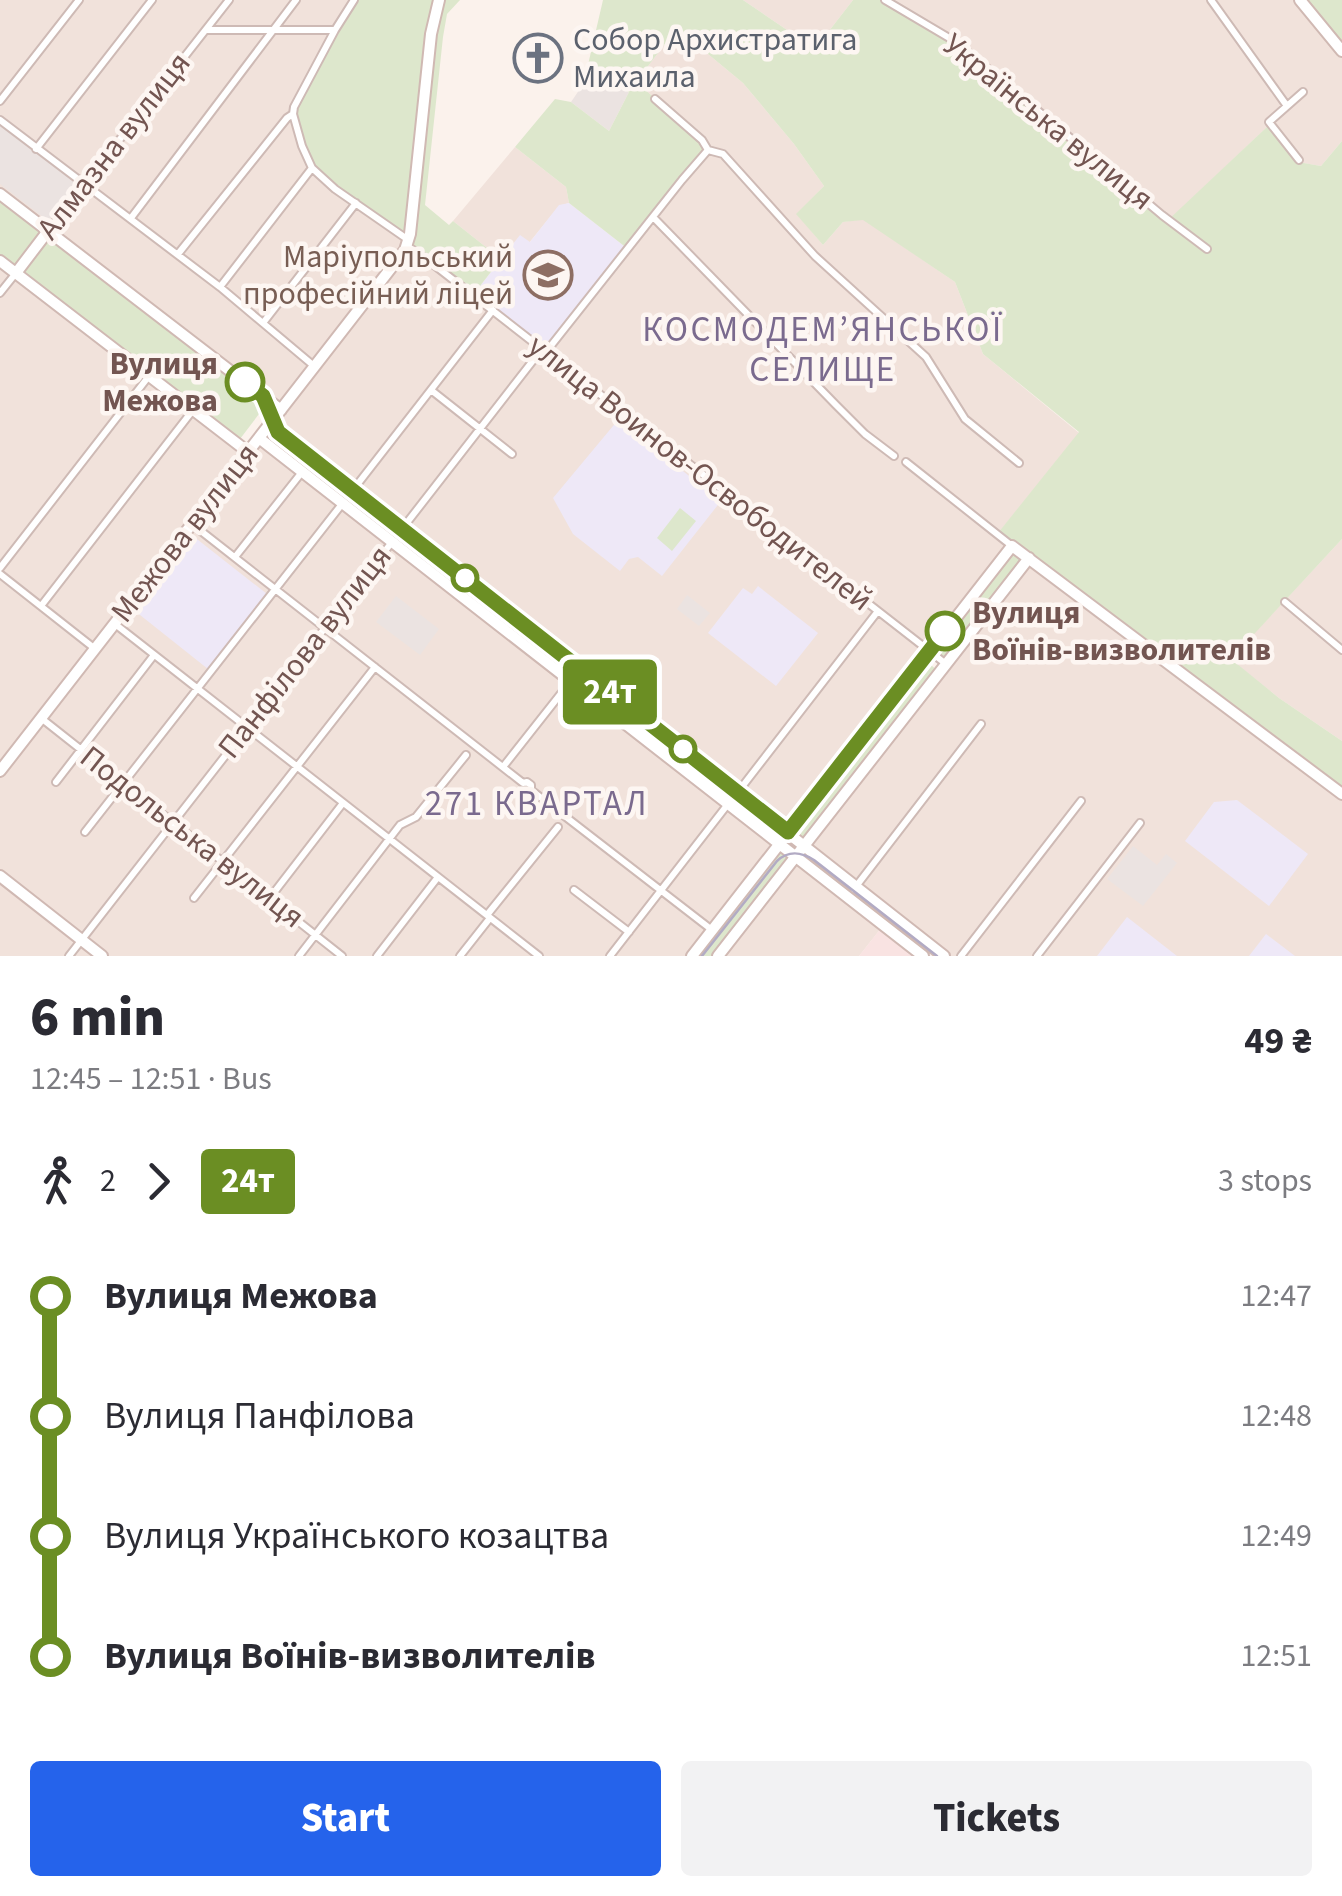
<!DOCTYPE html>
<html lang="en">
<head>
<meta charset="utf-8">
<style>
	body { margin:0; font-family:"Source Sans 3",sans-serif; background:#f2f2f3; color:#2b2b33; height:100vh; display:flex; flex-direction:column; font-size:38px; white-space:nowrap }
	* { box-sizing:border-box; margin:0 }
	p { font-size:32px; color:#7c7c81 }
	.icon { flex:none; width:55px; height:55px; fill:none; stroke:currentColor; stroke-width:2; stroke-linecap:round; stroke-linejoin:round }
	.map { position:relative; height:956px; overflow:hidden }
	.sheet { display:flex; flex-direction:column; background:#fff; flex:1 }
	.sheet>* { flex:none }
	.badge { padding:0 20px; border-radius:8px; font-size:35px; line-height:65px }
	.map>.badge { position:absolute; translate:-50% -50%; box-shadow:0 0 0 5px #fff }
	.legs { display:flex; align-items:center; gap:15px; height:110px; padding:0 30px; font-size:32px }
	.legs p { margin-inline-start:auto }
	.summary { display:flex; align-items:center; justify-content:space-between; height:170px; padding:0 30px }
	h1 { font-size:55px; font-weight:800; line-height:75px }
	.button { display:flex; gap:20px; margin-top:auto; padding:20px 30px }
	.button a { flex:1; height:115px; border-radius:10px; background:#2563eb; color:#fff; font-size:40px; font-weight:800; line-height:115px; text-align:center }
	.button a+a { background:#f2f2f3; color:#2b2b33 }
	ul { padding:0 30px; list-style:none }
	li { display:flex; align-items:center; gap:35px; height:120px; font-size:38px }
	li i { display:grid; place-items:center; width:15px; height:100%; margin:0 12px; background:currentColor }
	li i::after { content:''; width:25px; height:25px; margin:-12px; border:8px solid; border-radius:50%; background:#fff }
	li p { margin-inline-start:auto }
	li:first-child i { background:linear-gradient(#0000 50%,currentColor 0) }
	li:last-child i { background:linear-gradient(currentColor 50%,#0000 0) }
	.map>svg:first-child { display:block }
	.residential { fill:#f1e2db }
	.commercial { fill:#f9e3e2 }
	.industrial { fill:#ebe3e1 }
	.education { fill:#eee8f7 }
	.green { fill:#dde7cc }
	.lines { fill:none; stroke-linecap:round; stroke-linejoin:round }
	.street-casing { stroke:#cebab5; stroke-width:10 }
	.secondary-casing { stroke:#d0b9b3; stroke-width:14 }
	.street { stroke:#fff; stroke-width:6 }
	.secondary { stroke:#fff; stroke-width:10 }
	.tram { stroke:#b2abc4; stroke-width:2.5 }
	.line-1-casing { stroke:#fff; stroke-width:22 }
	.line-1 { stroke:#6b8e23; stroke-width:15 }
	.stop-1-dot { fill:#fff; stroke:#6b8e23; stroke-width:5 }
	.labels { text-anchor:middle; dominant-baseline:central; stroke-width:9; stroke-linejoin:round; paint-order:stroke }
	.worship-label { font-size:32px; fill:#5b616d; stroke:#fdf6f2; text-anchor:start }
	.street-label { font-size:32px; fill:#735551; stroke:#fdf6f2 }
	.education-label { font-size:32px; fill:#785e54; stroke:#fdf6f2; text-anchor:end }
	.stop-label { font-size:32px; font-weight:bold; fill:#735551; stroke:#fdf6f2; text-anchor:end }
	.neighbourhood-label { font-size:35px; letter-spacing:2.5px; fill:#7a6a8e; stroke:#fdf6f2 }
</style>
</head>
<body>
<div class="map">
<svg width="1342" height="956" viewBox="0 0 1342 956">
	<rect width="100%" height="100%" fill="#fbf2ec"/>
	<path class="residential" d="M0,0H354L356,203L546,352L707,143L636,82L671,36L685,35L743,83L794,144L824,186L797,214L823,245L843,222L863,219L955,282L983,354L1079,433L996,536L1009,546L788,830L280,431L265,396L0,192Z
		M743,0H853L815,49Z
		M880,0H1300L1342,51V141L1321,166L1297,162L1268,126L1166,223L1055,127L905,13Z
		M515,147L566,187L569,203L559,206L529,243L520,236L501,259L453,221Z
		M0,262L232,441L267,447L776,845L689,956H107L0,871Z
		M1342,539V741L1279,698L1230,659Z
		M1029,561L1342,796V956H948L806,845Z
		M795,859L882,927L859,956H720Z
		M0,884L94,956H0Z"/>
	<path class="commercial" d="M882,927L919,956H859Z"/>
	<path class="industrial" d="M587,69L629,92L609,131L571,102L584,83Z
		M0,124L62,173L76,181V186L48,221L0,184Z
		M687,595L710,613L699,626L677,609Z
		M396,596L439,629L420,655L376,622Z
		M1133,846L1157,865L1166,854L1177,863L1143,906L1107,879Z"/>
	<path class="education" d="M569,203L628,249L546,352L473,295L520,235L530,242L559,205Z
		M618,420L721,501L662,576L638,557L629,559L620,571L573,534L553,498Z
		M193,536L267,594L208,669L135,611Z
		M758,586L818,633L776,686L708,633L743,588L752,594Z
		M1237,800L1308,854L1269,906L1185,841L1214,802Z
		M1127,917L1177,956H1097Z
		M1266,934L1295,956H1249Z"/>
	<path class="green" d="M354,0H460L447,14L443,37L425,205L449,225L453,221L501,259L473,295L335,189L307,159L294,107Z
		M603,0H743L815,49L853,0H880L946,38L1166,222L1269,125L1298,162L1321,166L1342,141V539L1231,659L1279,698L1342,741V790L998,533L1079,432L983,354L955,282L863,220L843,222L823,245L796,214L824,186L794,144L743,83L685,35L671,36L636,82L707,143L628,249L569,203L566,187L515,147L555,99L571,102L609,131L629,92L587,69Z
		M1300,0H1342V51Z
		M0,197L261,397L265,406L240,439L232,437L0,259Z
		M277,433L786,833L778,842L269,443Z
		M680,508L696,521L672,551L657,538Z
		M1012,549L1026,559L947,660L934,649Z
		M925,660L938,671L804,843L791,832Z
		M779,847L793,857L715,956H694Z"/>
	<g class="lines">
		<g class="street-casing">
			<path id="street" d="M354,0L335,30L294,107L293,114L302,146L312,168L335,189L407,239
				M885,0L956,42L1162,215L1207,249
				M1211,0L1287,106
				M206,30H334
				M0,101L79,0
				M0,120L220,287L314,366
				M36,149L152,0
				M708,150L723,154L815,256L926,357L965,419L1019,463
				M1299,160L1269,122L1303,92
				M653,217L836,405L865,434L894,456
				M131,218L296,0
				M48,231L229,0
				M407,246L429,261L946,664
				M178,254L287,118L293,114
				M220,287L312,168
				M0,293L16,273
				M263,323L356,203
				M546,352L682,180L708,150L702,140L655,99
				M431,390L512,454
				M906,462L1012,546
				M353,490L493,310
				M192,524L523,783L527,782L531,785V790L712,930
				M402,529L542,349
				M235,557L302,472
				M0,568L149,376
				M0,574L94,648
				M1285,602L1342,650
				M41,606L193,410
				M115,624L539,956
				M41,718L342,956
				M503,767L570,682
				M56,782L154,655
				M738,792L878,611
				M85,832L342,504
				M854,889L981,724
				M574,890L629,932
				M194,898L375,667
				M269,899L343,803
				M487,915L558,827
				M69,956L392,542
				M299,956L400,825L416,817L466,755
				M377,956L438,877
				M460,956L490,918
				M610,956L728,804
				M961,956L1081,801
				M1037,956L1140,823"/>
		</g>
		<g class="secondary-casing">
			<path id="secondary" d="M1300,0L1342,51
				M0,194L281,410
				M0,261L248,452
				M16,273L48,231
				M269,425L944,956
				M259,438L923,956
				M0,771L405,250L410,234L431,34L439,0
				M0,876L102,956
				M692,956L1012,546L1342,794
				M718,956L1029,558"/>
		</g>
		<use href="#street" class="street"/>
		<use href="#secondary" class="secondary"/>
		<path class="tram" d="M702,956L777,861C789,850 801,852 814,860L937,956"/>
	</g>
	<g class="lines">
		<g class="line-1-casing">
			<path id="line-1" d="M245,382L263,396L278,432L788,832L945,631"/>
		</g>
		<use href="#line-1" class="line-1"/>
	</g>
	<defs>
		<g id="church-ring" transform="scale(2.5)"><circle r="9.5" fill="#fdf6f2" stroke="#6b7280" stroke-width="1.5"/><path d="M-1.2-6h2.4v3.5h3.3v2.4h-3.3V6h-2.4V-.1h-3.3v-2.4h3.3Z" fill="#6b7280"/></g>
		<g id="university-ring" transform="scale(2.5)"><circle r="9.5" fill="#fdf6f2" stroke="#8d6e63" stroke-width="1.5"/><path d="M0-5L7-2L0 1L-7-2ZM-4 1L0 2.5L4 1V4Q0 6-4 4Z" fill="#8d6e63"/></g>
	</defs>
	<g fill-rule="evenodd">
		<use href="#church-ring" x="538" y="58"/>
		<use href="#university-ring" x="548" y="275"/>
	</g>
	<g class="stop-1-dot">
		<circle cx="245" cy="382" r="18"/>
		<circle cx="465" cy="578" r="12"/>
		<circle cx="945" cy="631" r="18"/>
		<circle cx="683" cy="749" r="12"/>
	</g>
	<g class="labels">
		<g class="worship-label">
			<text x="573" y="40">Собор Архистратига<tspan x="573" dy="37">Михаила</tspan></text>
		</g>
		<g class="street-label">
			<text transform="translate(1048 122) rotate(39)">Українська вулиця</text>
			<text transform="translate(114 146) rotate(-52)">Алмазна вулиця</text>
			<text transform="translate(700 473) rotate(38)">улица Воинов-Освободителей</text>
			<text transform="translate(185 533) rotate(-52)">Межова вулиця</text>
			<text transform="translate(305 652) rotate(-52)">Панфілова вулиця</text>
			<text transform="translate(192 837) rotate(38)">Подольська вулиця</text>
		</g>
		<g class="education-label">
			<text x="513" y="257">Маріупольський<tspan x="513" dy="37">професійний ліцей</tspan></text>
		</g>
		<g class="stop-label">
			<text x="218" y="364">Вулиця<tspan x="218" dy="37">Межова</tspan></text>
			<text x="972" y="613" text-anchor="start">Вулиця<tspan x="972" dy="37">Воїнів-визволителів</tspan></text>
		</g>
		<g class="neighbourhood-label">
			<text x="823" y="330">КОСМОДЕМ’ЯНСЬКОЇ<tspan x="823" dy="40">СЕЛИЩЕ</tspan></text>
			<text x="537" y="804">271 КВАРТАЛ</text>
		</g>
	</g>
</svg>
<b class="badge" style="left:610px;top:692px;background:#6b8e23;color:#fff">24т</b>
</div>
<section class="sheet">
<div class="summary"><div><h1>6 min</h1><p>12:45 – 12:51 · Bus</p></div><b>49 ₴</b></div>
<div class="legs"><svg class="icon" aria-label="walk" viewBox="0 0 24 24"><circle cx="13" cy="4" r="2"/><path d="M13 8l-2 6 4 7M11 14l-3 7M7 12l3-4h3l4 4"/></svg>2<svg class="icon" aria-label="forward" viewBox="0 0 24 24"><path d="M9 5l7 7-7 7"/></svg><b class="badge" style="background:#6b8e23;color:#fff">24т</b><p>3 stops</p></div>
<ul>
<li><i style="color:#6b8e23"></i><b>Вулиця Межова</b><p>12:47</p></li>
<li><i style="color:#6b8e23"></i><span>Вулиця Панфілова</span><p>12:48</p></li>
<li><i style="color:#6b8e23"></i><span>Вулиця Українського козацтва</span><p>12:49</p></li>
<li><i style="color:#6b8e23"></i><b>Вулиця Воїнів-визволителів</b><p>12:51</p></li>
</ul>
<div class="button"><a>Start</a><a>Tickets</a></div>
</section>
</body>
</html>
